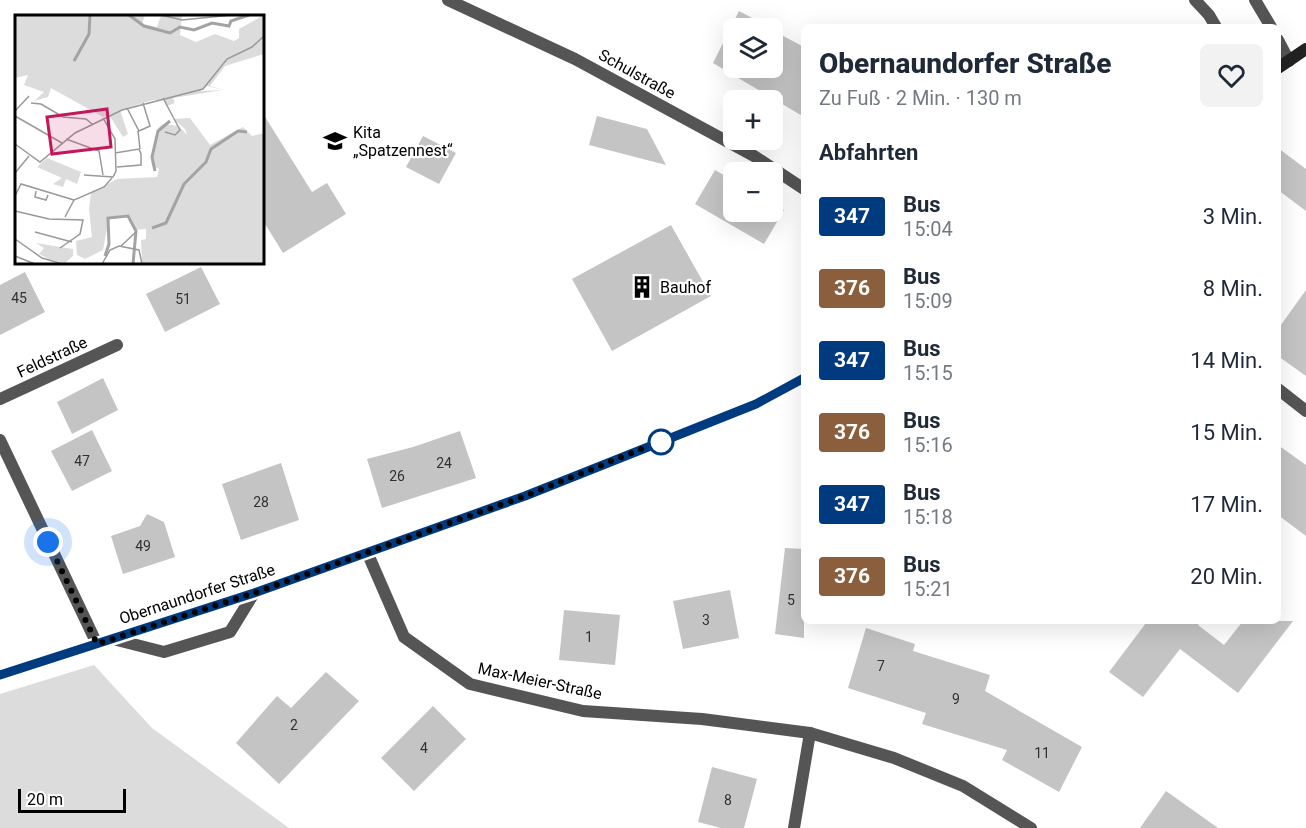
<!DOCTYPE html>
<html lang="de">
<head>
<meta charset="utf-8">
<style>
	body { margin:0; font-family:Roboto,sans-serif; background:#f2f2f3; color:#1f2937; height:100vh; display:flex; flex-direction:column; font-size:22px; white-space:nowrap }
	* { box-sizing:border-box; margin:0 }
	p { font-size:20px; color:#747a83 }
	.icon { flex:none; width:33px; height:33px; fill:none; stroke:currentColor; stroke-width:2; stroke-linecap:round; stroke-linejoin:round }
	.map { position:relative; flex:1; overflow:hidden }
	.sheet { position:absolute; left:801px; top:24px; width:480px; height:600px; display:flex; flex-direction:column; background:#fff; border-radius:9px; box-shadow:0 6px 24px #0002 }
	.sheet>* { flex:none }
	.badge { padding:0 12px; border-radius:4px; font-size:21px; line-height:39px }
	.controls { position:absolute; left:723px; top:18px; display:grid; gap:12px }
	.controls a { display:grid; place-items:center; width:60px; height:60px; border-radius:9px; background:#fff; box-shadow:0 6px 24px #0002; font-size:30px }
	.scale { position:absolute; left:18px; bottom:15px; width:108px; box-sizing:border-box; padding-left:6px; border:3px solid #000; border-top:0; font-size:16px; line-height:21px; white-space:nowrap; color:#000; -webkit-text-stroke:4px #fff; paint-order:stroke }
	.you { position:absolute; width:30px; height:30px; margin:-15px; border:4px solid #fff; border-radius:50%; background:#1a73e8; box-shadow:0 0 0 9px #1a73e833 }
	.map>.badge { position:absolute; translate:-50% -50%; box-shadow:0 0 0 3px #fff }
	h2 { padding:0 18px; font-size:22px; line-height:54px }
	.round { display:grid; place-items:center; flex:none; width:63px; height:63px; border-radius:9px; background:#f2f2f3 }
	.summary { display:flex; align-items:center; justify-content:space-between; height:102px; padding:0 18px }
	h1 { font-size:28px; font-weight:800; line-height:45px }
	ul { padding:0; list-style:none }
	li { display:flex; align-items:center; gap:18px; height:72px; padding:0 18px }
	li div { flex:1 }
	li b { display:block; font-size:22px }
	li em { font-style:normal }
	li .badge { min-width:66px; font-weight:700; text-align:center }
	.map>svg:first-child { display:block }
	.green { fill:#dcdcdc }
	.building { fill:#c4c4c4 }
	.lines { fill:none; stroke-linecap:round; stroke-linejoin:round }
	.lane { stroke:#555; stroke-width:12 }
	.street { stroke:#555; stroke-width:12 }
	.secondary { stroke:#222; stroke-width:12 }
	.line-casing { stroke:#fff; stroke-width:14 }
	.line { stroke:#003b80; stroke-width:9 }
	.walk { stroke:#000; stroke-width:6; stroke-dasharray:0 10.8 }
	.stop-dot { fill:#fff; stroke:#003b80; stroke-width:3 }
	.labels { text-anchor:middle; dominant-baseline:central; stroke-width:4.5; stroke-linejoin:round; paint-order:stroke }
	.number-label { font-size:14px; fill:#313131 }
	.street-label { font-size:16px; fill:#000; stroke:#fff }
	.poi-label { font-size:16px; fill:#000; stroke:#fff; text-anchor:start }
	.inset-river { fill:none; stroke:#a3a3a3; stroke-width:3 }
	.inset-road { fill:none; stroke:#999; stroke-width:1.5 }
	.view { fill:#c2185b; fill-opacity:0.15; stroke:#c2185b; stroke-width:3 }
	.inset-edge { fill:none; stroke:#000; stroke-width:3 }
</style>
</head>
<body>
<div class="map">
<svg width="1306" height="828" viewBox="0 0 1306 828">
	<rect width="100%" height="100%" fill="#fff"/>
	<path class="green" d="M94,665L152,728L289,828H0V694Z"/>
	<path class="building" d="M739,11L771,28H734V68H772V30L804,47V117L713,63Z
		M262,112L312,192L327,183L346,214L283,253L262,219Z
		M597,116L647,129L666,165L589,145Z
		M423,136L456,153L439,184L406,167Z
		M1278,148L1306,169V211L1278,190Z
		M715,170L734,181V212H772V204L784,210L764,244L695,204Z
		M671,225L711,296L612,351L572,279Z
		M201,267L220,304L165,332L146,294Z
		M25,272L45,312L0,335V285Z
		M1306,290V376L1278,356V329Z
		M103,378L118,410L72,434L57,402Z
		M92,430L112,471L72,491L51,451Z
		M460,431L476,478L382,508L367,459L413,447Z
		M1278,445L1306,465V536L1278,515Z
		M281,463L299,520L241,540L222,484Z
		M147,514L164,522L175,557L123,574L111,536L140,526Z
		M785,548L804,549V638L775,634Z
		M730,590L739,638L683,649L673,601Z
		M564,610L620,615L615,665L559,660Z
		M1144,621H1202L1198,625L1224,645L1243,621H1293L1238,693L1180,649L1143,697L1109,672L1146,623Z
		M866,628L915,644L913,651L990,675L985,691L1082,747L1059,792L1002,760L1007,750L922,724L926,713L848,688Z
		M326,672L359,701L279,784L236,743L277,696L291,708Z
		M433,706L466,739L414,791L381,758Z
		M712,767L757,779L744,828H721L698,822Z
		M1166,791L1218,828H1140Z"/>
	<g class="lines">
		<path class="lane" d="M1195,0L1209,15L1216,27
			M1255,0L1271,27
			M1278,40L1289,61
			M113,639L164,652L230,632L254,593
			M794,828L810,733"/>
		<path class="street" d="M448,0L575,59L754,156L804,189
			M1278,389L1306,411
			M0,399L117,345
			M0,440L97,644
			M367,552L404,637L470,684L583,711L702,719L810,733L894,758L963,786L1031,828"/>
		<path class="secondary" d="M1278,68L1306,49
			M0,675L254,593L525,496L756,404L804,378"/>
	</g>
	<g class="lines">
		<g class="line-casing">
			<path id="line" d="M0,675L254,593L525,496L756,404L804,378"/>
		</g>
		<use href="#line" class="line"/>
		<path class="walk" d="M48,542L97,644L254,593L525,496L664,440L661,442"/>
	</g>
	<defs>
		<g id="school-bare" transform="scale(1.8)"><path d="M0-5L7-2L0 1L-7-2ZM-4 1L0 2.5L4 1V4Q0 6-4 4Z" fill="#000" stroke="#fff" stroke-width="2.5" paint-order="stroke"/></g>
		<g id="building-bare" transform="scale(1.8)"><path d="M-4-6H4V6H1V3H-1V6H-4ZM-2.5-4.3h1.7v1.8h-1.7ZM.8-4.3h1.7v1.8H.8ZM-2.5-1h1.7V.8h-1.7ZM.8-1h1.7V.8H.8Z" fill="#000" stroke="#fff" stroke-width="2.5" paint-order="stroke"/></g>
	</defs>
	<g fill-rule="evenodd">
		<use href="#school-bare" x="335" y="141"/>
		<use href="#building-bare" x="642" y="287"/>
	</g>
	<circle class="stop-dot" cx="661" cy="442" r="12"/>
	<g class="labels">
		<g class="number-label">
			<text x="19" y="298">45</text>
			<text x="183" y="299">51</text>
			<text x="82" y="461">47</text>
			<text x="444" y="463">24</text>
			<text x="397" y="476">26</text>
			<text x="261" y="502">28</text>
			<text x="143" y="546">49</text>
			<text x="791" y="600">5</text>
			<text x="706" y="620">3</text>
			<text x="589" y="637">1</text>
			<text x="881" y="666">7</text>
			<text x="956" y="699">9</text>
			<text x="294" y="725">2</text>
			<text x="424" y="748">4</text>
			<text x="1042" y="753">11</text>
			<text x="728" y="800">8</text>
		</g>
		<g class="street-label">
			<text transform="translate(637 74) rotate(29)">Schulstraße</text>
			<text transform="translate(52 357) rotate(-25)">Feldstraße</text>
			<text transform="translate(197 594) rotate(-18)">Obernaundorfer Straße</text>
			<text transform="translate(540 681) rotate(12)">Max-Meier-Straße</text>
		</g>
		<g class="poi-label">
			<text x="353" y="132">Kita<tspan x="353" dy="18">„Spatzennest“</tspan></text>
			<text x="660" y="287">Bauhof</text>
		</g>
	</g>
	<g transform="translate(15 15)">
		<rect width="249" height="249" fill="#fff"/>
		<path d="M0,0H130L127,9L142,12L146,0H167L165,20L181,27L200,19L219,26L224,23V14L249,0V39L210,51L195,71L214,76L192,71L185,76L208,75L158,83L160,88L151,91L149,85H138L105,95L113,119L108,122L94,100L88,102L36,73L33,82L19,86L29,77L9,70L13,60L0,63ZM175,103L195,130L228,112L237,121L249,118V249H127L126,225L131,224V214L120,215L113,202L98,201L94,203L88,235L70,244L62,240L61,226L77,222L74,194L76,178L102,164L142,162L144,154L137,151L136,143L143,113L148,109L164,111L172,120L170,114L158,104ZM32,143L66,157L62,169L51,164L48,172L38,169L47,163L22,152ZM21,228L58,234V241L50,248L34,244L24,239L29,233Z" fill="#dcdcdc"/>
		<path class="inset-river" d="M114,0L129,11L155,18L165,12L179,15L197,8L214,11L216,6L234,0M59,46L74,19L75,0M140,156L137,142L143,116L155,106M137,213L151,208L169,169L191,147L196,134L223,116L232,117M90,241L94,229L93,203L113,201L121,216L118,249"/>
		<path class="inset-road" d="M146,0L167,5L217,0M148,83L165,115L160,120L150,117M16,88L26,89L48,102L71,104L77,109M112,93L124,116L135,111L128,88M0,96L14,81M0,101L47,128M123,116L125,134M51,124L84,136L88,160M0,129L25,147L60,118L107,95L188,74L212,44L237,32L249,21M100,138L124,134L126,139V150L102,152M0,158L14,141M69,160L98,162L101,156L100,124L88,103M21,176L20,182L31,185L33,180M0,181L6,169L59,185M0,196L34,204L68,205L65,219L45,233M50,202L59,185L89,172L97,163M20,217L57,227M0,224L27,243L48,249M106,231L121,217M0,241L20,249M87,249L95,235L104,231L124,235L127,249"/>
		<path class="view" d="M92,94L96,132L37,139L32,102Z"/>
		<rect width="249" height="249" class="inset-edge"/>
	</g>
</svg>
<div class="controls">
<a><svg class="icon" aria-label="layers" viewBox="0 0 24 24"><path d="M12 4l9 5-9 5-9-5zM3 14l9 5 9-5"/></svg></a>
<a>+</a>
<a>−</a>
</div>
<div class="scale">20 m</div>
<div class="you" style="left:48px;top:542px"></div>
<section class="sheet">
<div class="summary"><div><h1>Obernaundorfer Straße</h1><p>Zu Fuß · 2 Min. · 130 m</p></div><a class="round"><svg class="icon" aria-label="heart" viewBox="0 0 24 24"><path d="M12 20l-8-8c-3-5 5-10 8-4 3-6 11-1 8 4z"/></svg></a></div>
<h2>Abfahrten</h2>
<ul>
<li><span class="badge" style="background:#003b80;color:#fff">347</span><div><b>Bus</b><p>15:04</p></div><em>3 Min.</em></li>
<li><span class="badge" style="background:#8b5e3c;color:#fff">376</span><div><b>Bus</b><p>15:09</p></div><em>8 Min.</em></li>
<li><span class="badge" style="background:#003b80;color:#fff">347</span><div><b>Bus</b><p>15:15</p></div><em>14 Min.</em></li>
<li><span class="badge" style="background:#8b5e3c;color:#fff">376</span><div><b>Bus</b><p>15:16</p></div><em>15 Min.</em></li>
<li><span class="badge" style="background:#003b80;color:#fff">347</span><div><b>Bus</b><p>15:18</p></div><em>17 Min.</em></li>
<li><span class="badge" style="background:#8b5e3c;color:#fff">376</span><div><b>Bus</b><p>15:21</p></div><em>20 Min.</em></li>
</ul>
</section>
</div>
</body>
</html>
